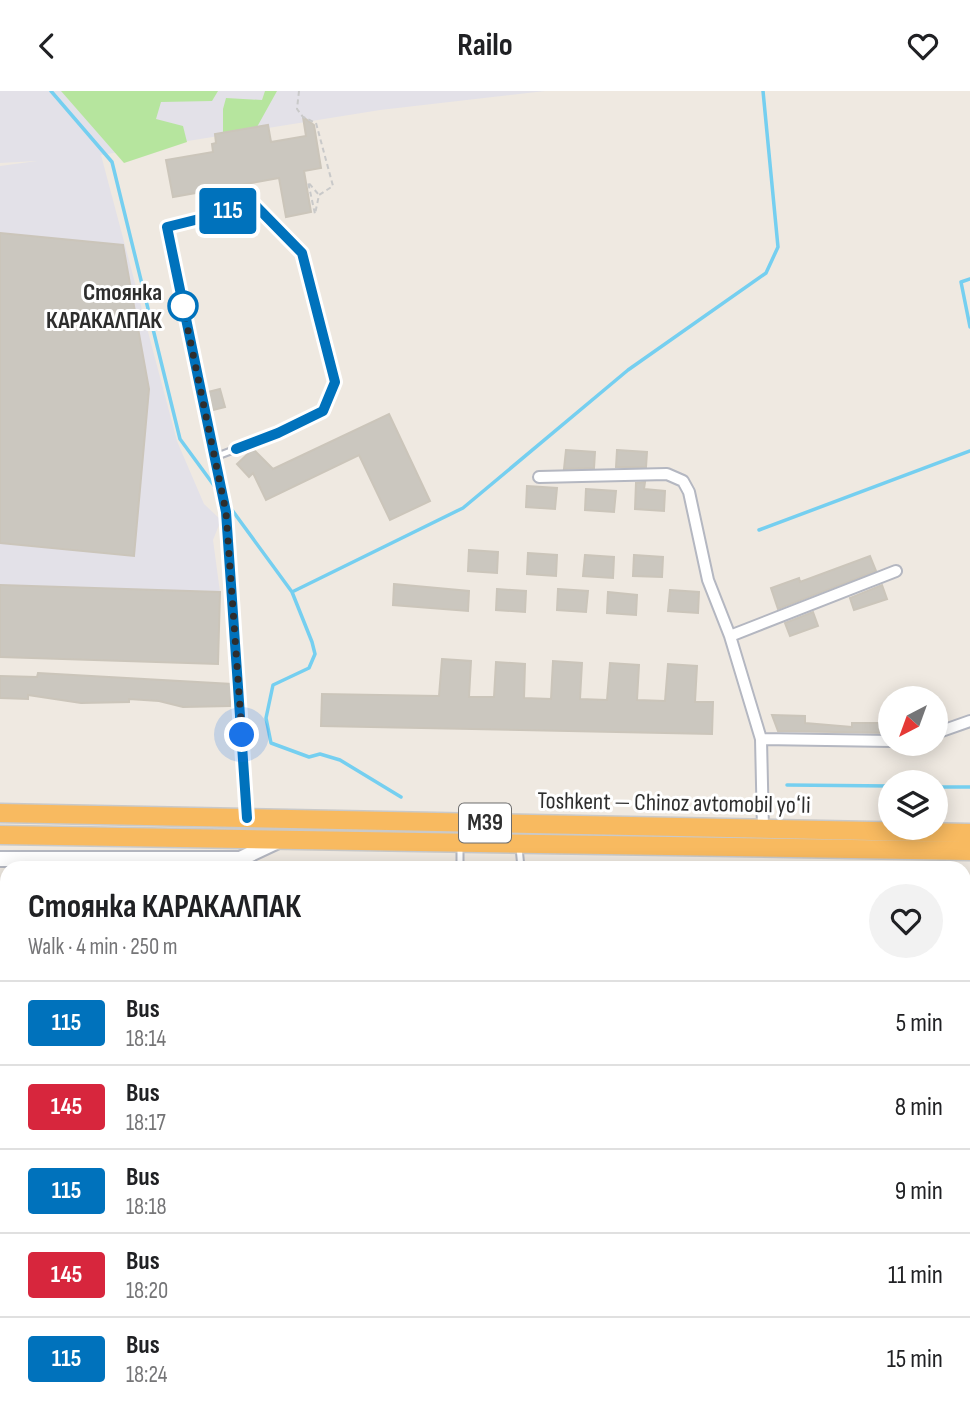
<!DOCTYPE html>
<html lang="en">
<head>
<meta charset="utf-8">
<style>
	body { margin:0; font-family:"Sofia Sans Condensed",sans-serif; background:#f2f2f2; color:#202124; height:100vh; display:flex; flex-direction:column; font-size:26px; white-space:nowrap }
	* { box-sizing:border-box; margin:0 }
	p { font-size:23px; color:#757577 }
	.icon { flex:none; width:38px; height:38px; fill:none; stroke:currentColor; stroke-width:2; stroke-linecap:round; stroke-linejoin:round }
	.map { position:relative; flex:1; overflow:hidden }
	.details { position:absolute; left:0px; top:770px; width:971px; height:555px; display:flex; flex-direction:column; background:#fff; border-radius:21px 21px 0 0; box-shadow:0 4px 18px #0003 }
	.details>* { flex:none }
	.badge { padding:0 14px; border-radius:5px; font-size:24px; line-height:46px }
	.needle { width:46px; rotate:221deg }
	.buttons { position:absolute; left:878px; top:595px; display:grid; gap:14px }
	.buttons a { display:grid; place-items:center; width:70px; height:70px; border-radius:50%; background:#fff; box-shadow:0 4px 18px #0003; font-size:35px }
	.you { position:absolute; width:35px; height:35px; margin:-18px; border:5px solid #fff; border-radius:50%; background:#1a73e8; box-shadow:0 0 0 10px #1a73e833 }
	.map>.badge { position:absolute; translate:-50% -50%; box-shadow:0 0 0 4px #fff }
	.round { display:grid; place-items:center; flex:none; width:74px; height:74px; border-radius:37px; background:#f2f2f2 }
	.headline { display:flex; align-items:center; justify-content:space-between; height:119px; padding:0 28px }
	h1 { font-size:33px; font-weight:700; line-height:52px }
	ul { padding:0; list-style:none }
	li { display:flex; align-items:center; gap:21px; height:84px; padding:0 28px; border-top:2px solid #e0e0e0 }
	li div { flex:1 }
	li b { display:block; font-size:26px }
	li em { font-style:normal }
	li .badge { min-width:77px; font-weight:700; text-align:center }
	header { display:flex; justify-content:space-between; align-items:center; height:91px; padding:0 28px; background:#fff; font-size:32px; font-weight:700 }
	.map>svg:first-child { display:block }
	.industrial { fill:#e3e1e8 }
	.green { fill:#b6e59e }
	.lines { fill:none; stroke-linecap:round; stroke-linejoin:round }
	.stream { stroke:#75cff0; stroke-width:3.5 }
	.building { fill:#cbc7bf; stroke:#cbc5ba; stroke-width:2 }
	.service-casing { stroke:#b4b7c1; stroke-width:9 }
	.minor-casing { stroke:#b4b7c1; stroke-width:14 }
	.tertiary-casing { stroke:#b4b7c1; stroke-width:18 }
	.trunk-casing { stroke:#c9c9c9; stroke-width:21 }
	.path { stroke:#c9c9c9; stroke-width:2; stroke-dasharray:5 3.5; stroke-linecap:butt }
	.service { stroke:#fff; stroke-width:5 }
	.minor { stroke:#fff; stroke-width:10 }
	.tertiary { stroke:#fff; stroke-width:14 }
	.trunk { stroke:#f8ba60; stroke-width:18 }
	.line-casing { stroke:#fff; stroke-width:16 }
	.line { stroke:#0072bc; stroke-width:10 }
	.walk { stroke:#2e2e2e; stroke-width:7; stroke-dasharray:0 12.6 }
	.stop-dot { fill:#fff; stroke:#0072bc; stroke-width:3.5 }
	.labels { text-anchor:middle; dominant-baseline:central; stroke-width:6; stroke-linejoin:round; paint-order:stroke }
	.shield { fill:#fff; stroke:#6d6d6d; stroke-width:2 }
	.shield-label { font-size:23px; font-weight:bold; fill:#2e2e2e }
	.stop-label { font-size:24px; font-weight:bold; fill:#2e2e2e; stroke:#fff; text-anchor:end }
	.street-label { font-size:24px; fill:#2e2e2e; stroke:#fff }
</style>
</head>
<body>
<header><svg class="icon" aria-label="back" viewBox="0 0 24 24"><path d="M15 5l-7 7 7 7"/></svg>Railo<svg class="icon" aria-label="heart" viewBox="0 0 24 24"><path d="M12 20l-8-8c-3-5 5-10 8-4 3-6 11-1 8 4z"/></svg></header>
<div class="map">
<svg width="970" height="1324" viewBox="0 0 970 1324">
	<rect width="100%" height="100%" fill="#efe9e1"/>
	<path class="industrial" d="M0,0H545L380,19L101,64L177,350L204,413L221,429L213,449L220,501L0,494V75L37,70L0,72Z
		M964,813H970V1241L964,1243Z
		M0,900H7V1318H212V1324H0Z"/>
	<path class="green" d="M61,0H218L212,10L161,11L156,28L183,35L187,51L124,72Z
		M265,0H277L257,36L223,43V18L226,7L262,9Z"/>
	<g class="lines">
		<path class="stream" d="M51,0L112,71L180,348L292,501L312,551L315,563L309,577L273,594L266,627L271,652L309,666L320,663L340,669L401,706
			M970,188L961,191L970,236
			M759,439L970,360
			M292,501L463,417L628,279L766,182L778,156L763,0
			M787,694L891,695
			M936,696H970
			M964,1273L970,1274"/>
	</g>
	<path class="building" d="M303,26L314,34L321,77L304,80L311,121L286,126L279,87L173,106L166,69L213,61L212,53L216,52L215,43L268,34L271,51L306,45Z
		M0,142L123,154L149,298L134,465L0,452Z
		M220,298L225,316L213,319L208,301Z
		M389,323L430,410L390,429L359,364L266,409L253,382L249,386L237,373L253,358L273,378Z
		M566,359L595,361L594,377L564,378Z
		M617,359L647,361L646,376H616Z
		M645,391L644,398L665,400L664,420L635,418L636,392Z
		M527,395L557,397L555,418L526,416Z
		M586,398L616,400L614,421L585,419Z
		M469,459L498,461L497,482L468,480Z
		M528,462L557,464L556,485L527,483Z
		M585,464L614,466L613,487L583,485Z
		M634,464L663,466L662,486L633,485Z
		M870,465L876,480L778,518L771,497L799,487L800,491Z
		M394,493L469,500L468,520L393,514Z
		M0,494L220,501L218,573L0,566Z
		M882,494L887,508L854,519L850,507Z
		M497,498L526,500L525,521L496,519Z
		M558,498L588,500L586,521L557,519Z
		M670,499L699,501L698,522L668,520Z
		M608,501L637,504L636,524L607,522Z
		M813,521L818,535L790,545L785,532Z
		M442,568L471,570L469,606H494L496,571L525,573L524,607L551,608L553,570L582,572L580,608L607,609L610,572L639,574L637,609L665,610L668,573L697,575L695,611H713L712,643L321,635L322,603L439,605Z
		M38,582L232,593L230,615L183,616L159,610L129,608V611L81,612L28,604V608L0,607V585L37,586Z
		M772,624L805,625V632L852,636V632H890V642L778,640Z"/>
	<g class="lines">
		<g class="service-casing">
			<path id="service" d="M215,366L278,342L323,320L335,291L302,162L255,113L167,136L222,400L226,421L247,724
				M460,755V777
				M519,756L521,777
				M964,998H970
				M964,1205H970
				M893,1318L901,1321L916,1318L939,1324
				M668,1324L669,1318"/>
		</g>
		<g class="minor-casing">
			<path id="minor" d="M539,386L667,383L683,390L689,401L708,489L730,545L761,648L763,738
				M730,545L896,480
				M936,642L970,630
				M761,648L891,650"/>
		</g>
		<g class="tertiary-casing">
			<path id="tertiary" d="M0,768H240L278,750"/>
		</g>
		<g class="trunk-casing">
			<path id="trunk" d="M0,722L970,742
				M0,744L970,760"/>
		</g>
		<path class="path" d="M299,0L297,18L303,26L316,32L333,95L319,104L315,123L308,91L319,104"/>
		<use href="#service" class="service"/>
		<use href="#minor" class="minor"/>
		<use href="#tertiary" class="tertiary"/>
		<use href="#trunk" class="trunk"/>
	</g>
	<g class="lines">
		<g class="line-casing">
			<path id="line" d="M236,358L278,342L323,320L335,291L302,162L255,114L167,136L226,421L247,727"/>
		</g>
		<use href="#line" class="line"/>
		<path class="walk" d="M183,215L226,421L242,644"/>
	</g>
	<circle class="stop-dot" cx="183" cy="215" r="14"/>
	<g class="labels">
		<rect class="shield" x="459" y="712.5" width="52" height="39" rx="5"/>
		<g class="shield-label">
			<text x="485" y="732">M39</text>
		</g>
		<g class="stop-label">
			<text x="162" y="201">Стоянка<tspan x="162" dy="28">КАРАКАЛПАК</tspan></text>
		</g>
		<g class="street-label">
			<text transform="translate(674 712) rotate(1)">Toshkent — Chinoz avtomobil yoʻli</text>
		</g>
	</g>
</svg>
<div class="buttons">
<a><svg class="needle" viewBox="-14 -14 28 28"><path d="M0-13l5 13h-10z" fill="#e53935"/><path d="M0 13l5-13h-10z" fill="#757577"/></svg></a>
<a><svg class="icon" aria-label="layers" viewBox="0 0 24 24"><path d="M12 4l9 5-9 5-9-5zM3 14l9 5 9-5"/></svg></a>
</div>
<div class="you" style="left:242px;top:644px"></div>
<b class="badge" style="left:228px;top:120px;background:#0072bc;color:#fff">115</b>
<section class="details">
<div class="headline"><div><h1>Стоянка КАРАКАЛПАК</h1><p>Walk · 4 min · 250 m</p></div><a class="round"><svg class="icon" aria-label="heart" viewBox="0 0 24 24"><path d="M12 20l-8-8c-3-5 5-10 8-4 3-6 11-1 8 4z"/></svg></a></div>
<ul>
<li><span class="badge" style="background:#0072bc;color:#fff">115</span><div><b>Bus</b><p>18:14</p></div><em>5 min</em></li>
<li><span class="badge" style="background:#d7263d;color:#fff">145</span><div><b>Bus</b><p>18:17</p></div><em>8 min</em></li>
<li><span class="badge" style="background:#0072bc;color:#fff">115</span><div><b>Bus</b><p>18:18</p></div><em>9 min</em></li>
<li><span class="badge" style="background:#d7263d;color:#fff">145</span><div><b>Bus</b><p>18:20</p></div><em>11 min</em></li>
<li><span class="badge" style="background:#0072bc;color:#fff">115</span><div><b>Bus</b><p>18:24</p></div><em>15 min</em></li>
</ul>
</section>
</div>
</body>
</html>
